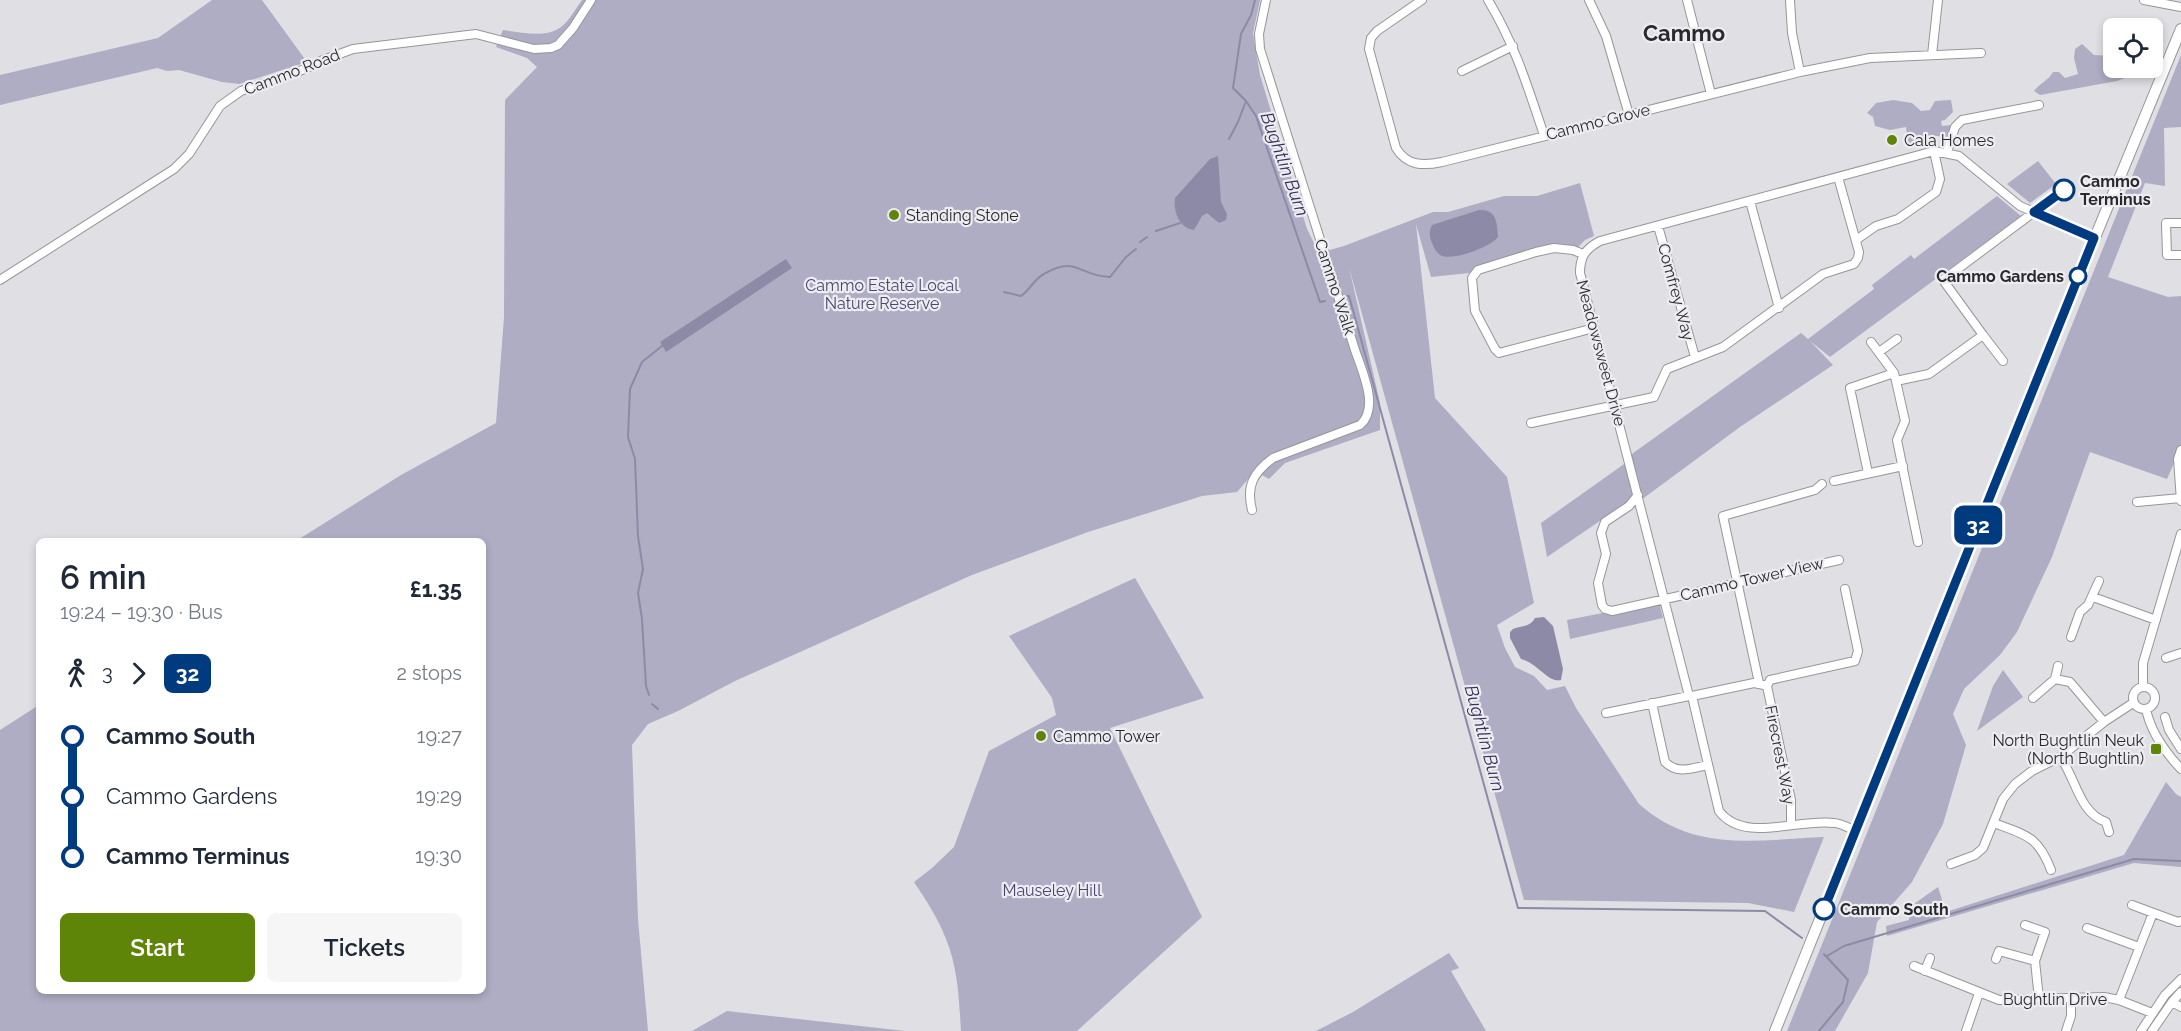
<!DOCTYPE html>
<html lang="en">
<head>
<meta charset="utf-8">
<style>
	body { margin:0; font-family:Raleway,sans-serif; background:#f6f6f7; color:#1f2937; height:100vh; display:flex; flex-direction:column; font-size:22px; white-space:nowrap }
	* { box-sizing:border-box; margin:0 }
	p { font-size:20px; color:#747a83 }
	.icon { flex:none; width:33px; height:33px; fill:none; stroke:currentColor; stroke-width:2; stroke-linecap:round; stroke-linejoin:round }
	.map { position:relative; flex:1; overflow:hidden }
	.drawer { position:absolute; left:36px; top:538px; width:450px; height:456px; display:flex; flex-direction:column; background:#fff; border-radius:9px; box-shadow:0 3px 9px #0003 }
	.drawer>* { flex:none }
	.badge { padding:0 12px; border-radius:9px; font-size:21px; line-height:39px }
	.buttons { position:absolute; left:2103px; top:18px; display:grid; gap:12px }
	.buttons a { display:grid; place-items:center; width:60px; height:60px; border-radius:9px; background:#fff; box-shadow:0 3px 9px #0003; font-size:30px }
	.map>.badge { position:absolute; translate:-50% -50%; box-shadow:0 0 0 3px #fff }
	.legs { display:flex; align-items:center; gap:9px; height:66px; padding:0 24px; font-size:20px }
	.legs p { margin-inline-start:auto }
	.summary { display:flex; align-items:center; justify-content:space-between; height:102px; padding:0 24px }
	h1 { font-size:33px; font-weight:600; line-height:45px }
	.primary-button { display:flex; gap:12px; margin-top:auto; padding:12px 24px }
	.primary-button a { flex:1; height:69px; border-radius:9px; background:#5f8508; color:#fff; font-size:24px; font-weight:600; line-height:69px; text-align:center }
	.primary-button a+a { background:#f6f6f7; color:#1f2937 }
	ul { padding:0 24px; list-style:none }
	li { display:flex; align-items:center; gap:21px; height:60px; font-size:22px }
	li i { display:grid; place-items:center; width:9px; height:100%; margin:0 8px; background:currentColor }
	li i::after { content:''; width:15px; height:15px; margin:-8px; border:4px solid; border-radius:50%; background:#fff }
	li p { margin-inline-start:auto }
	li:first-child i { background:linear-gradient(#0000 50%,currentColor 0) }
	li:last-child i { background:linear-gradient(currentColor 50%,#0000 0) }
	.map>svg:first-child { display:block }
	.green { fill:#aeadc3 }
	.water { fill:#8d8aa8 }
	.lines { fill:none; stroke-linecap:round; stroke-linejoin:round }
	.stream { stroke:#8d8aa8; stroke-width:2 }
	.minor-casing { stroke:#96969a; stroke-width:10 }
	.major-casing { stroke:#96969a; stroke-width:12 }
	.minor { stroke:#fff; stroke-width:8 }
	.major { stroke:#fff; stroke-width:10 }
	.line-1-casing { stroke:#fff; stroke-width:14 }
	.line-1 { stroke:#003b80; stroke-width:9 }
	.poi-dot { fill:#5f8508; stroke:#edecf1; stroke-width:2 }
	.stop-1-dot { fill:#fff; stroke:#003b80; stroke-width:3 }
	.labels { text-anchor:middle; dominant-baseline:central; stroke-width:4.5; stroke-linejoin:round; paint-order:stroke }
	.street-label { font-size:16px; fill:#2a2a2c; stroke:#edecf1 }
	.poi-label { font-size:16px; fill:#2a2a2c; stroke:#edecf1; text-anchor:start }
	.stop-label { font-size:16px; font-weight:bold; fill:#2a2a2c; stroke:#edecf1; text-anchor:start }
	.park-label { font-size:16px; fill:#4b4673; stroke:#edecf1 }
	.water-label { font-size:18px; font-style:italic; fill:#36305b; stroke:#edecf1 }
	.district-label { font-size:22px; font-weight:bold; fill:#2a2a2c; stroke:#edecf1 }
</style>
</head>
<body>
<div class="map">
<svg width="2181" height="1031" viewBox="0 0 2181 1031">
	<rect width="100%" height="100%" fill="#dfdfe4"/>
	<path class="green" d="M212,0H262L307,62L239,84L222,82L179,70L167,71L157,68L0,105V75L158,38Z
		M582,0H1260L1253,33L1260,75L1307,229L1319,253L1344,246L1433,212H1448L1504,196H1537L1580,183L1594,236L1585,240L1578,247L1554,244L1478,266L1469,273L1431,277L1416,224L1435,398L1507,477L1534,603L1497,625L1505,648L1515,667L1534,676L1547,690L1565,686L1576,708L1639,804C1694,853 1756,840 1824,837L1794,912L1748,903L1524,900L1349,267L1380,403V430L1285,463L1269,479L1255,471L1237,492L1202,496L1088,532L972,575L735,681L678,711L648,724L632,745L638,919L648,1031H0V730L39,705V992H483V542L296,541L401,475L496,423L504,317L505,100L537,67L527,58L496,47L503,30C520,32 545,39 561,27C569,21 576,8 582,0Z
		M2082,44L2094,55L2113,56L2114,68H2141L2135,74L2117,81L2040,95L2034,91C2040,83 2048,81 2053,72H2059L2065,78L2078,74L2074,58L2075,49Z
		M2181,55V127L2164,128L2165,186L2145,183L2108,277L2168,297L2181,296V447L2167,479L2090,452L2052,557L2017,632L2000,655L1964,689L1953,714L1966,745L1943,824L1912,882L1877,922L1868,973L1835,1031H1787Z
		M1893,100L1912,103L1921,111L1930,110L1935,101L1951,100L1953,112L1945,120L1941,121L1942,126L1951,125L1945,142H1941V136H1933L1915,140L1916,146L1908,147L1906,127L1890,130L1875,126L1873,117L1867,113L1876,103Z
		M2038,161L2056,184L2030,203L2007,184Z
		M1997,196L2021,216L1830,357L1810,341L1833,365L1740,427L1641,500L1629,456L1801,333L1808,339L1874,289L1872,285L1911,255L1914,259Z
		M1627,462L1638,495L1547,557L1541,523Z
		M1135,578L1204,698L1110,728L1202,917L1077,1031H961C959,1000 958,968 946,939C938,918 926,900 914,882L932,868L954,847L989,751L1056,715L1052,698L1009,636Z
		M1659,602L1663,618L1570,639L1567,620Z
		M2003,670L2023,697L1977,731L1993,686Z
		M2166,782L2176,794L2181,797V867L2134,863L1887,936L1886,926L1909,920L1911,906L1938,887L1946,912L2124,855Z
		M1449,953L1459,968L1451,971L1486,1031H1316L1353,1012Z
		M727,1011L905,1031H692Z"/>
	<path class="water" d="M1218,156L1221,202L1227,214L1226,220L1219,223L1207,213L1202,216L1194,230C1179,228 1173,211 1175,198L1210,159Z
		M1479,210C1497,209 1497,223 1498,237C1491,247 1451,262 1440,255C1436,252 1434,248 1432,243C1429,236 1429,231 1432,225Z
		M786,259L792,268L666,352L660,342Z
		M1544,617L1553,626L1563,669L1561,680C1548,683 1538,663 1521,659L1510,638V632L1513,629C1522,625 1529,628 1535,618Z"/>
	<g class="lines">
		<path class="stream" d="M1255,0L1251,15L1241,34L1233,88L1246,101L1256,116L1320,302L1325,301
			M1229,139L1238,122L1246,101
			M1156,231L1180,223
			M1140,242L1147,237
			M1004,292L1021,296C1030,290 1034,279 1044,274C1077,255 1078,276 1110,277L1126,257L1136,249
			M1346,296H1349L1518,908L1765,911L1802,938
			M649,695L646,686L642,619L638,593L643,569L638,536L635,459L628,437L630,389L642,362L662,346
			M652,704L658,709
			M1827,956L1844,946L2134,859L2181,861
			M1819,1031L1843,1002L1848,980L1824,954"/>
		<g class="minor-casing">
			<path id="minor" d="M1422,0L1377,31L1371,38L1369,49L1396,148C1407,166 1423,166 1442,162L1800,72L1870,58L1981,53
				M1488,0C1516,47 1527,85 1544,135
				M1589,0L1606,36L1629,115
				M1687,0L1711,94
				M1790,0L1792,33L1800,72
				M2144,0L2181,7
				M1932,55L1938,0
				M1462,71L1513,46
				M1947,152L1955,127L1962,120L2039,105
				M1750,201L1779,308
				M2181,223H2166L2167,255H2181
				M1658,226L1695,357
				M1856,240L1876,226L1898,219L1936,192L1940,179L1934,151
				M1583,254L1573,250L1554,248L1536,252L1478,270L1472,278L1475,311L1495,349L1499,353L1594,328
				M0,280L174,169L189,154L220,106L241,91L305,69L323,60L353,49L476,34L534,49L551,48L558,45L573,28L591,0
				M1983,335L2003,361
				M1871,342L1894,373L1896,381L1905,421L1897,440L1918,542
				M1879,352L1897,339
				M1896,381L1929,374L1983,335L1943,280L2034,212
				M1531,423L1654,397L1667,369L1723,347L1823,274L1854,264L1858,258L1859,252L1838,177
				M2181,450L2178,459L2181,501
				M1868,473L1850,388L1894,373
				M1834,481L1903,466
				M1638,495L1629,506L1605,522L1601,533L1606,554L1598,583L1602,605L1605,609L1612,611L1839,560
				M2137,502L2181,498
				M1252,510C1246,486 1253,473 1273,458L1360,425C1380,408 1362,371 1355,350L1260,49L1259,34L1266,0
				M2093,597L2156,620
				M2071,637L2080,612L2088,605L2099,581
				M2166,658L2181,653
				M2055,679L2058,666
				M1759,683L1723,516L1815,490L1822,484
				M1767,686L1770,680L1855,661L1858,651L1845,589
				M1767,686L1791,800V824
				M2133 698a11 11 0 1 1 22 0a11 11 0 1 1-22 0Z
				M2143,687V663L2181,534
				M1692,696L1754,683L1764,685
				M2033,698L2055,679L2070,682L2104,722
				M1652,703L1665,762C1678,775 1692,768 1708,765
				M2146,709C2151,733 2165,752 2181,769
				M1606,713L1689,696
				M2165,717L2169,730L2181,749
				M2060,757C2076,778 2079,813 2106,822L2109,832
				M1994,823C2026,835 2038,836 2051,870
				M1855,831C1849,828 1841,823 1834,823C1798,818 1744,844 1719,811L1692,696H1689L1580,273C1580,257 1585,249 1600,241L1934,151L1959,156L2020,206L2094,238
				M1951,864L1975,855L1983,848L2003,799L2015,784L2032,771L2060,757L2104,722L2133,703
				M2132,905L2178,922L2181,921
				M2025,925L2045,932L2035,961L2039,999
				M2087,928L2139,947
				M1996,959L1999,951L2035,961
				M1914,966L1999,1000L2104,997L2119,1000L2152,1013
				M1925,971L1930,958
				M2119,1000L2153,913
				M2172,1002L2181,1007
				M1966,1031L1979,993
				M2066,1031L2071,1016V997
				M2141,1031L2165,995L2181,979
				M2152,1031L2172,1002L2181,992"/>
		</g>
		<g class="major-casing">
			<path id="major" d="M1775,1031L2035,383L2181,29"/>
		</g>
		<use href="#minor" class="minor"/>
		<use href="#major" class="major"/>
	</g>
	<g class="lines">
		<g class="line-1-casing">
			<path id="line-1" d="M1824,909L2094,238L2034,212L2064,190"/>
		</g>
		<use href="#line-1" class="line-1"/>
	</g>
	<g class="poi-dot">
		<circle cx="1892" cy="140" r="6"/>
		<circle cx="894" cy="215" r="6"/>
		<circle cx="1041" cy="736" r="6"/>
		<rect x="2150" y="743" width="12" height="12" rx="3"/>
	</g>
	<g class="stop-1-dot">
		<circle cx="2064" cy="190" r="10"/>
		<circle cx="2078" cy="276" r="8"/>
		<circle cx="1824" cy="909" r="10"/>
	</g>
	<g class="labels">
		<g class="street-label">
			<text transform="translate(292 72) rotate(-21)">Cammo Road</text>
			<text transform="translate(1598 122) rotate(-14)">Cammo Grove</text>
			<text transform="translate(1335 287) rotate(72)">Cammo Walk</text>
			<text transform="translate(1676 292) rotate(75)">Comfrey Way</text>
			<text transform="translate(1601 353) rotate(75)">Meadowsweet Drive</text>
			<text transform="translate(1752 579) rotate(-13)">Cammo Tower View</text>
			<text transform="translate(1780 755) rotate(79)">Firecrest Way</text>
			<text x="2055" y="999">Bughtlin Drive</text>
		</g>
		<g class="poi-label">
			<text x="1904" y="140">Cala Homes</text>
			<text x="906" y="215">Standing Stone</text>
			<text x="1053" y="736">Cammo Tower</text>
			<text x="2144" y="740" text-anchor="end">North Bughtlin Neuk<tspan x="2144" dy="18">(North Bughtlin)</tspan></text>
		</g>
		<g class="stop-label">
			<text x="2080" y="181">Cammo<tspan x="2080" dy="18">Terminus</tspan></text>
			<text x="2064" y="276" text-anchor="end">Cammo Gardens</text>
			<text x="1840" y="909">Cammo South</text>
		</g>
		<g class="park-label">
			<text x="882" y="285">Cammo Estate Local<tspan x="882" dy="18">Nature Reserve</tspan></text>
			<text x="1052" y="890">Mauseley Hill</text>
		</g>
		<g class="water-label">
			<text transform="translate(1285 164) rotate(70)">Bughtlin Burn</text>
			<text transform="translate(1485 738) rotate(75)">Bughtlin Burn</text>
		</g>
		<g class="district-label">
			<text x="1684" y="33">Cammo</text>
		</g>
	</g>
</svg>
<div class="buttons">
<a><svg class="icon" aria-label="locate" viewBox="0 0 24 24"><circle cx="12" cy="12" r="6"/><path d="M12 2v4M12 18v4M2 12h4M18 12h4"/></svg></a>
</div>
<b class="badge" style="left:1978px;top:525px;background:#003b80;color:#fff">32</b>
<section class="drawer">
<div class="summary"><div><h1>6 min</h1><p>19:24 – 19:30 · Bus</p></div><b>£1.35</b></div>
<div class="legs"><svg class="icon" aria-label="walk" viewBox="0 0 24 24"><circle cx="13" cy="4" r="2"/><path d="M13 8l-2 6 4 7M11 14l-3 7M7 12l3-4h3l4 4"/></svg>3<svg class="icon" aria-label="forward" viewBox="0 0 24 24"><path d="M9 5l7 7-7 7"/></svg><b class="badge" style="background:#003b80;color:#fff">32</b><p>2 stops</p></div>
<ul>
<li><i style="color:#003b80"></i><b>Cammo South</b><p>19:27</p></li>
<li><i style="color:#003b80"></i><span>Cammo Gardens</span><p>19:29</p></li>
<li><i style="color:#003b80"></i><b>Cammo Terminus</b><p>19:30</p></li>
</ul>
<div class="primary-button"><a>Start</a><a>Tickets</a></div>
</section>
</div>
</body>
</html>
